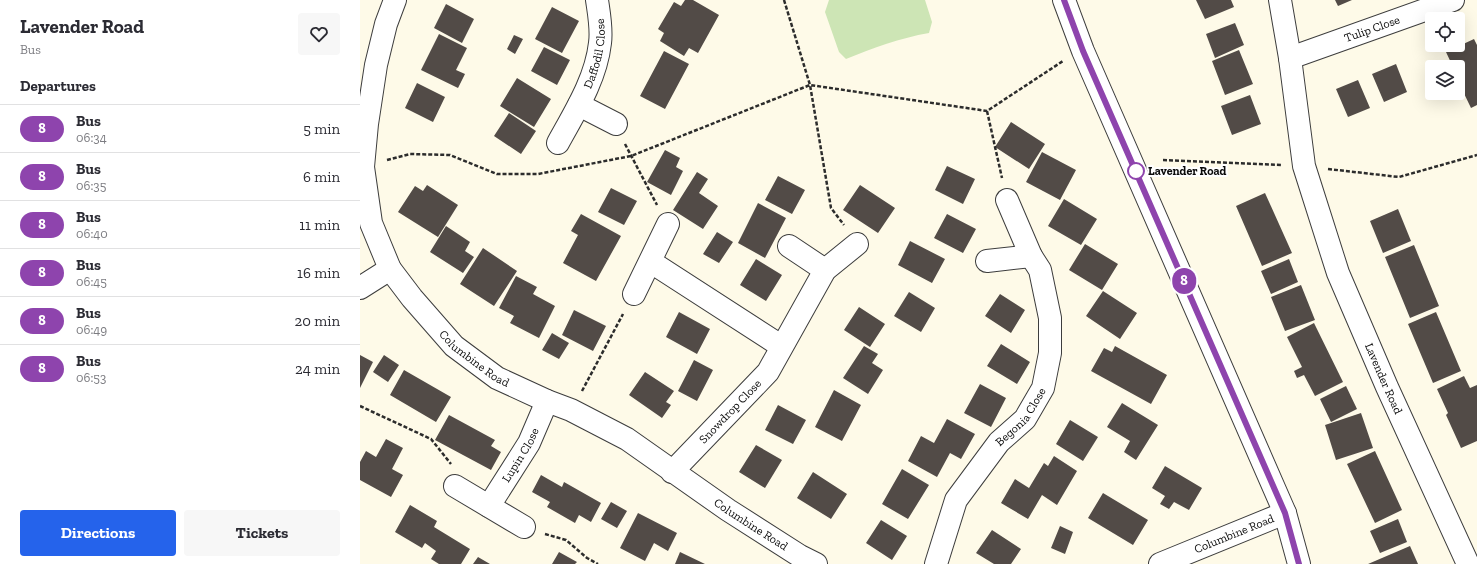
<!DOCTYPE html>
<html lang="en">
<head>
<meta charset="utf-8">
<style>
	body { margin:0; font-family:"Zilla Slab",serif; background:#f7f7f7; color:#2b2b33; height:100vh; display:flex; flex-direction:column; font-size:15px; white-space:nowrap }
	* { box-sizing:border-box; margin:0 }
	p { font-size:13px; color:#7c7c81 }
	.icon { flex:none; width:22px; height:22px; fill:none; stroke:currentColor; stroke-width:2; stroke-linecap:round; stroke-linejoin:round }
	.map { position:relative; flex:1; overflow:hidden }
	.panel { display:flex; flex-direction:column; background:#fff; width:360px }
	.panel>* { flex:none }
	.badge { padding:0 8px; border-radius:13px; font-size:14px; line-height:26px }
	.fabs { position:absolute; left:1065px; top:12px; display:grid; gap:8px }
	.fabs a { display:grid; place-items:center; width:40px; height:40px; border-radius:4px; background:#fff; box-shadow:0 4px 16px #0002; font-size:20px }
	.map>.badge { position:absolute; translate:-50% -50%; box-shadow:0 0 0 2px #fff }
	h2 { padding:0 20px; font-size:15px; line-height:36px }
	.round { display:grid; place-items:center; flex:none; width:42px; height:42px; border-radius:4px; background:#f7f7f7 }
	.summary { display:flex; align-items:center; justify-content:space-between; height:68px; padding:0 20px }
	h1 { font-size:19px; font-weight:700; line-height:30px }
	.action { display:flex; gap:8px; margin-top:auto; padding:8px 20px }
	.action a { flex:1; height:46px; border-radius:4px; background:#2563eb; color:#fff; font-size:16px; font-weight:700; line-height:46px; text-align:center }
	.action a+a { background:#f7f7f7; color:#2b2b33 }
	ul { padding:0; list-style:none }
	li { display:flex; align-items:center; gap:12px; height:48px; padding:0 20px; border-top:1px solid #e1e1e2 }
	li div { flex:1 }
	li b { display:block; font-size:15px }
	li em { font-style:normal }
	li .badge { min-width:44px; font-weight:700; text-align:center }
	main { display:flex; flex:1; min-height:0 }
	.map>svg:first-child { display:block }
	.green { fill:#cde5b5 }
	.building { fill:#524b47 }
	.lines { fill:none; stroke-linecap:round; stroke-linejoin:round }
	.minor-casing { stroke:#3d3d3d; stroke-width:24 }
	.path { stroke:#2c2c2c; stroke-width:2.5; stroke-dasharray:4 2; stroke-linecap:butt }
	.minor { stroke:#fff; stroke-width:22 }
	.line-casing { stroke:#fff; stroke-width:9 }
	.line { stroke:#8e44ad; stroke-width:6 }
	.stop-dot { fill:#fff; stroke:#8e44ad; stroke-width:2 }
	.labels { text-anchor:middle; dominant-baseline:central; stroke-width:4; stroke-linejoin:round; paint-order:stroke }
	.street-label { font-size:12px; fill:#0a0a0a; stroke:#fff }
	.stop-label { font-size:12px; font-weight:bold; fill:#0a0a0a; stroke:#fff; text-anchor:start }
</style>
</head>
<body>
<main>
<section class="panel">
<div class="summary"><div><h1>Lavender Road</h1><p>Bus</p></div><a class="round"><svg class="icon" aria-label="heart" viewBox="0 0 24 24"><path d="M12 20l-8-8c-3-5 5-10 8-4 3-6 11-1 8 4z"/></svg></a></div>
<h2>Departures</h2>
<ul>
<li><span class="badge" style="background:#8e44ad;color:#fff">8</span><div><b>Bus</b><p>06:34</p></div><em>5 min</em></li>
<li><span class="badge" style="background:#8e44ad;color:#fff">8</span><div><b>Bus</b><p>06:35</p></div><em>6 min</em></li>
<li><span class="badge" style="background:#8e44ad;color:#fff">8</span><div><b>Bus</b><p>06:40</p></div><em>11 min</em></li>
<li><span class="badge" style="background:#8e44ad;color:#fff">8</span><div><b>Bus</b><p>06:45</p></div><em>16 min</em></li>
<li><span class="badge" style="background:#8e44ad;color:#fff">8</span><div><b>Bus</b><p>06:49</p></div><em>20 min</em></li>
<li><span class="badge" style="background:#8e44ad;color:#fff">8</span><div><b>Bus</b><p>06:53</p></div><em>24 min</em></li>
</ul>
<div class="action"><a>Directions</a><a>Tickets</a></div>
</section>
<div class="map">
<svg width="1117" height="564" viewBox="0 0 1117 564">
	<rect width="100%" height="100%" fill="#fefae8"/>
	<path class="green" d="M469,0H565L572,22L569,33C540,38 513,48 486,59L479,52L465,12Z"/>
	<path class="building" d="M325,0H333L359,15L338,53L329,48L324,56L300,41L304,33L298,29L314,2L321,6Z
		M836,0H871L874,7L845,19Z
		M975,0H992L978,6Z
		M86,4L114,19L102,43L74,28Z
		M192,7L219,21L202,53L175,39Z
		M875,23L884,45L855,58L846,34Z
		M79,34L107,48L96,70L105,74L98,88L61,70Z
		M154,35L163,39L155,54L147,49Z
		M1114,39L1117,45V105L1111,108L1098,81V67H1093L1086,52Z
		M184,47L210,60L197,85L171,71Z
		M879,50L893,84L865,95L852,61Z
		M304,51L329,64L305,109L280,96Z
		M1036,64L1047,92L1024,102L1012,74Z
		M157,78L191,99L174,127L140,106Z
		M998,80L1010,108L988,117L976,89Z
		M57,83L85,97L73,122L45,108Z
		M890,95L901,124L872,135L861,106Z
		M149,113L176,131L161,154L134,136Z
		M651,122L685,144L669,169L635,147Z
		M305,150L320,158L316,167L323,171L311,195L287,182Z
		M682,152L716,170L700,200L666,182Z
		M587,166L615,179L603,204L575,190Z
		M337,172L348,179L339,193L358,206L343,229L313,210Z
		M418,176L445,190L432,214L405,200Z
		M67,185L98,205L78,237L38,212L55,186L63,191Z
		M500,185L535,208L518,233L483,210Z
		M251,188L277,201L264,225L238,212Z
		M905,193L932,253L902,266L876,206Z
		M704,199L737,219L721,245L688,226Z
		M398,203L426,218L405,258L378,243Z
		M1038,209L1051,241L1023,253L1010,221Z
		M221,214L261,236L236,281L203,263L218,235L211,231Z
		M587,214L616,229L603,253L574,238Z
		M86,226L110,242L105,251L114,257L103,273L70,252Z
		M357,232L373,242L359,263L343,254Z
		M550,241L585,259L572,283L538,265Z
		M725,244L758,264L742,290L709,270Z
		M1054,245L1079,306L1050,318L1025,257Z
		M123,248L157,271L134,306L100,284Z
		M396,259L422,275L406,301L380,285Z
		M929,259L938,282L911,294L901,271Z
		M156,276L177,287L173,294L195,306L179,338L150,323L154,316L139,308Z
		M941,285L955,320L925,331L911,297Z
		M743,291L777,313L760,339L726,316Z
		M549,292L575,308L561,332L534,316Z
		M640,294L665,310L651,333L625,316Z
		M499,307L525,324L510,347L484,330Z
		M214,310L246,326L233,351L202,335Z
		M319,312L350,329L337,354L306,337Z
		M1076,312L1101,371L1073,383L1048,324Z
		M954,323L983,382L955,396L944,375L937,378L934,371L942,367L927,337Z
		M192,333L209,343L199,359L182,350Z
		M641,344L670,362L657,384L627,366Z
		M504,346L518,354L512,363L523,370L508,394L483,378Z
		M755,346L807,375L791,404L731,371L744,348L752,352Z
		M0,355L13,362L0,388Z
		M24,355L39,365L28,382L13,372Z
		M334,360L353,370L337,401L318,391Z
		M44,370L91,397L76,422L30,395Z
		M285,372L314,391L306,402L311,405L302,418L269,395Z
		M1104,376L1110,388L1117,385V441L1101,448L1086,415L1088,413L1077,389Z
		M620,384L646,398L631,427L604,413Z
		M986,386L997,409L971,422L960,399Z
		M474,390L501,405L482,441L455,427Z
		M762,403L798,425L776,460L764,452L770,441L747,427Z
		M418,405L446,420L433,444L405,430Z
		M1001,413L1013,448L976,460L965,425Z
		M89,415L135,440L131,446L141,452L131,470L75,440Z
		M587,419L615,434L601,459L590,453L577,477L548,461L561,436L574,443Z
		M710,420L738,437L723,461L696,444Z
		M26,439L43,448L32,469L43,475L31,497L0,480V462L6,451L16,457Z
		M396,445L422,460L405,488L379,472Z
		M1015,451L1042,510L1015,523L987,464Z
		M694,456L717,471L697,505L682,495L668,519L641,503L655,479L669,488L684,463L688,466Z
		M805,466L842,488L829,510L814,502L809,509L800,504L805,496L792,488Z
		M542,469L569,485L548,519L522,504Z
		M453,472L487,494L471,519L437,498Z
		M181,475L202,487L204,482L241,503L231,522L219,515L215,523L187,507L190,502L172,492Z
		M743,493L788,520L773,545L728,518Z
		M251,502L267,511L257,528L241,519Z
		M50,505L77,521L74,527L110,549L101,564H79L71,559L76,551L65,543L62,548L35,532Z
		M278,513L317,533L308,551L294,543L285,561L260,548Z
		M1038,519L1047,542L1020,553L1010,531Z
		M521,520L547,536L532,560L506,543Z
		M700,526L713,532L705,554L691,548Z
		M632,530L661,549L651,564H634L616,553Z
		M1050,546L1058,564H1008Z
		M199,552L217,562L215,564H192Z
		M320,552L345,564H315Z
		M118,557L130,564H113Z"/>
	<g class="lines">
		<g class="minor-casing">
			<g id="minor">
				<path id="s1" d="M35,0L26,24L16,65L7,124L3,167L11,223L30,269L52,298L94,346L137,378L187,401L211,410L267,439L368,510L440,556L456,564"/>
				<path d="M704,0L723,51L925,513L939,564"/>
				<path id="s2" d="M920,0L930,58L944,166L978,273L1027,387L1108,564"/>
				<path id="s3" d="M930,58L1093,0"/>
				<path d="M219,105L256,124"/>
				<path id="s4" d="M198,143C215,112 236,79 240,43C242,29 239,14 237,0"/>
				<path d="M429,246L465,270"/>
				<path d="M627,261L671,256"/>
				<path d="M291,262L421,346"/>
				<path d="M0,288L30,269"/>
				<path d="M274,294L308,224"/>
				<path id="s5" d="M312,472L408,372L465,270L497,244"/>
				<path d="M95,486L164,527"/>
				<path id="s6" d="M129,506L169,443L187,401"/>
				<path id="s7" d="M576,564L596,500L639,442L665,419L683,388L690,353V318L680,270L671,256L647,200"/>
				<path id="s8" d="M800,564L925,513"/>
			</g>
		</g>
		<path class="path" d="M424,0L450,85L471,208L484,225
			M627,111L642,178
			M265,144L297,205
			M27,160L50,154L90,155L137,174H178L271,156L450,85L627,111L703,61
			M803,160L922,165
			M968,169L1039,177L1117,155
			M222,391L263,314
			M0,406L71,439L91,464
			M185,534L206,540L227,558L238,564"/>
		<use href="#minor" class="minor"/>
	</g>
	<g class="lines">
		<g class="line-casing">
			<path id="line" d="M704,0L723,51L925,513L939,564"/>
		</g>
		<use href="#line" class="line"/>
	</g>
	<circle class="stop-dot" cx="776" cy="171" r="8"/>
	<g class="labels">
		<g class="street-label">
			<text stroke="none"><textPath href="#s3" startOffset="87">Tulip Close</textPath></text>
			<text stroke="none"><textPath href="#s4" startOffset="98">Daffodil Close</textPath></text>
			<text stroke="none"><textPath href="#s1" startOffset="401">Columbine Road</textPath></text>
			<text stroke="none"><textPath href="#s2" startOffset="395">Lavender Road</textPath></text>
			<text stroke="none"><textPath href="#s5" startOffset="84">Snowdrop Close</textPath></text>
			<text stroke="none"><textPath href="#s7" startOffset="173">Begonia Close</textPath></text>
			<text stroke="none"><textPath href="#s6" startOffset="60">Lupin Close</textPath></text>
			<text stroke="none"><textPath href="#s1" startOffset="725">Columbine Road</textPath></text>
			<text stroke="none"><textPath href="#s8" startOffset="80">Columbine Road</textPath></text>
		</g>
		<g class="stop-label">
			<text x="788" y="171">Lavender Road</text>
		</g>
	</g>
</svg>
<div class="fabs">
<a><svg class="icon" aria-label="locate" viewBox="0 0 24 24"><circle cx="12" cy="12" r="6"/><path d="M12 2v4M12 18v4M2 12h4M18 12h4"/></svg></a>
<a><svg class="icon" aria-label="layers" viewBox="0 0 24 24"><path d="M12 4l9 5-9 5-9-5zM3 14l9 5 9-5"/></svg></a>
</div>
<b class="badge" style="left:824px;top:281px;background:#8e44ad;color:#fff">8</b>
</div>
</main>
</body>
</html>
